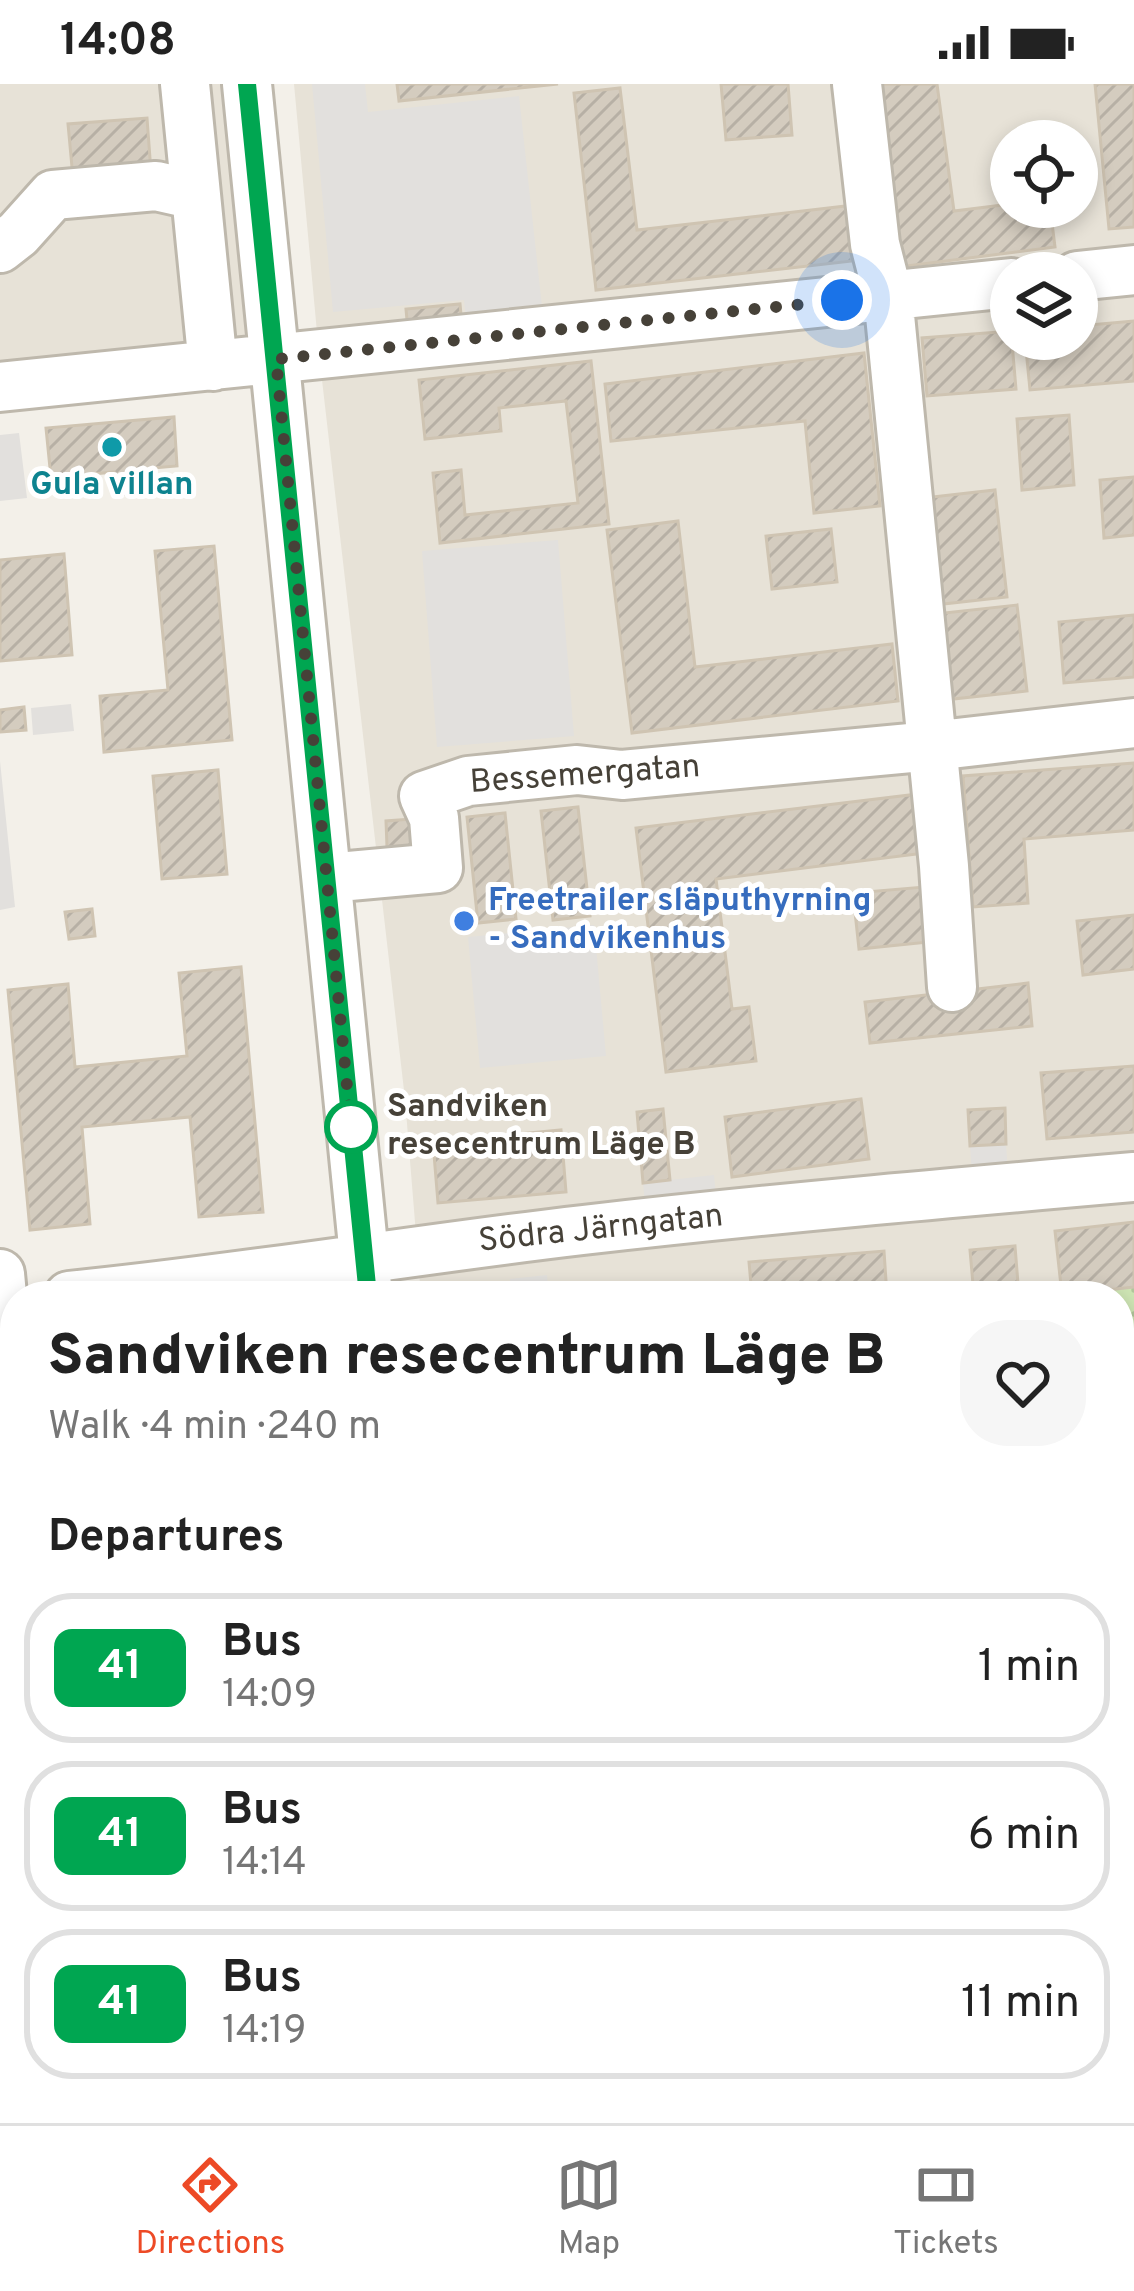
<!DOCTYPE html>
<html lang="en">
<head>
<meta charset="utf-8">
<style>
	body { margin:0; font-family:Overpass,sans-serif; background:#f6f6f6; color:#222; height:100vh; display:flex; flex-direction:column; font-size:45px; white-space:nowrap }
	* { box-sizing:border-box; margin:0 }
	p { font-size:39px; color:#767676 }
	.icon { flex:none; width:66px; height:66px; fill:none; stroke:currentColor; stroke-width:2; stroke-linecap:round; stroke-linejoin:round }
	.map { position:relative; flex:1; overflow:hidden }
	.panel { position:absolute; left:0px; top:1197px; width:1134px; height:843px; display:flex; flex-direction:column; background:#fff; border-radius:48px 48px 0 0; box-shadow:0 6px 18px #0003 }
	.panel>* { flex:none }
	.badge { padding:0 24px; border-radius:18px; font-size:42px; line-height:78px }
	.tools { position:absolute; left:990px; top:36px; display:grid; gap:24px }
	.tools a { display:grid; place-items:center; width:108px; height:108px; border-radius:50%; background:#fff; box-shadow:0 6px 18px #0003; font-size:60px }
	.you { position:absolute; width:60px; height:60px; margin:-30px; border:9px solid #fff; border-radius:50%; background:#1a73e8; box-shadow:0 0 0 18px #1a73e833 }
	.map>.badge { position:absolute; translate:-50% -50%; box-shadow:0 0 0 6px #fff }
	h2 { padding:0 48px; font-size:45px; line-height:108px }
	.round { display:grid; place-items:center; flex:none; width:126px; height:126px; border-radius:48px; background:#f6f6f6 }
	.overview { display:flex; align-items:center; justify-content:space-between; height:204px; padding:0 48px }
	h1 { font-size:57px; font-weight:800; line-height:90px }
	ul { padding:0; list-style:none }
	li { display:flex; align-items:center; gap:36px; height:150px; margin:0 24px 18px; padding:0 24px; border:6px solid #e0e0e0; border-radius:48px }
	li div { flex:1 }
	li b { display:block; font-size:45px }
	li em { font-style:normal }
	li .badge { min-width:132px; font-weight:700; text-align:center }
	.status { display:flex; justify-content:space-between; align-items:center; height:84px; padding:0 60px; background:#fff; direction:ltr }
	.status svg { height:33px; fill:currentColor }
	.tabs { display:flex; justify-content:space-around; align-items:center; height:168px; border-top:3px solid #e0e0e0; background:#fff; font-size:33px; color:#767676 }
	.tabs a { display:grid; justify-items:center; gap:6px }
	.tabs .on { color:#ed4a26 }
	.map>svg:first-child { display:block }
	.residential { fill:#e7e2d7; fill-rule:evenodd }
	.grass { fill:url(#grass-dots) }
	.parking { fill:#e2e0dd }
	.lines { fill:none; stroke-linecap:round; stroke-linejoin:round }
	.canal { stroke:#a9cfec; stroke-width:39 }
	.building { fill:url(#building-hatch); stroke:#cfc4b2; stroke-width:3 }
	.minor-casing { stroke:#beb8ac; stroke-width:54 }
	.minor { stroke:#fff; stroke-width:48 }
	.line-casing { stroke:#fff; stroke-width:27 }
	.line { stroke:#00a651; stroke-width:18 }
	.walk { stroke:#464138; stroke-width:12; stroke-dasharray:0 21.6 }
	.culture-dot { fill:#0f9aa8; stroke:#fff; stroke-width:4.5 }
	.shop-dot { fill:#3f7fe0; stroke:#fff; stroke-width:4.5 }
	.stop-dot { fill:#fff; stroke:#00a651; stroke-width:6 }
	.labels { text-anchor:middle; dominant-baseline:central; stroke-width:10; stroke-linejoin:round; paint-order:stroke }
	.culture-label { font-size:33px; font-weight:bold; fill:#0d838f; stroke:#fff }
	.street-label { font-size:33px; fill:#464138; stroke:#fff }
	.shop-label { font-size:33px; font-weight:bold; fill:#366cbe; stroke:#fff; text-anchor:start }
	.stop-label { font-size:33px; font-weight:bold; fill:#464138; stroke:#fff; text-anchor:start }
</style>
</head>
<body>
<div class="status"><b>14:08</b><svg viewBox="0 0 49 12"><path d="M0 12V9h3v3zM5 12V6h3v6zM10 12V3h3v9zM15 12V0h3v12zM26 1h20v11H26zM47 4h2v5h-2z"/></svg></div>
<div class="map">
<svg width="1134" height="2039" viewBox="0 0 1134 2039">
	<defs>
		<pattern id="grass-dots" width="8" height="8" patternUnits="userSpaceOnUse" patternTransform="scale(3)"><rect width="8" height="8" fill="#cee5b4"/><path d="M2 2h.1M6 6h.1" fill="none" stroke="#b2c69c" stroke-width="1.8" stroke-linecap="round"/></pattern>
		<pattern id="building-hatch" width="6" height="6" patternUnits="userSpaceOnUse" patternTransform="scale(3)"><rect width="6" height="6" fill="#d4ccbf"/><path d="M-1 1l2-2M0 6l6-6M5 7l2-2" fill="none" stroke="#b7b0a5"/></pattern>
	</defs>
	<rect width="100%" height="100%" fill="#f3f0e9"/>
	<path class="residential" d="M0,0H247L276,275L0,303Z
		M294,0H1134V1203L1057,1212H421L405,1015L319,270ZM1011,57H1077V123H1011ZM1011,189H1077V255H1011Z"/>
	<path class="grass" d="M1134,1203V1523L1119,1520V1212H1090L1092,1207Z
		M15,1364V1520L0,1508V1382Z
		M362,2025H415L417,2039H363Z
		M499,2025H617V2039H500Z"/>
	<path class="parking" d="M312,0H365L368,28L519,12L544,241L467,246L464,216L333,228Z
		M19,349L27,414L0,417V351Z
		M558,456L574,652L437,663L422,467Z
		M71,620L74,647L33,651L31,624Z
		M0,677L15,823L0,826Z
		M594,841L606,972L480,984L468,853Z
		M1006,1060L1009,1104L973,1106L970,1062Z
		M714,1091L718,1133L647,1140L643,1099Z
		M547,1191L549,1212H512L510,1195Z"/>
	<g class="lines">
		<path class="canal" d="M1119,1902L1134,1866
			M1063,2039L1069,2025"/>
	</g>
	<path class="building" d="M397,0H558L399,17Z
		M721,0H788L792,51L726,56Z
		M867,0H937L954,127L1011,120V123H1050L1055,163L891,184Z
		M1095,0H1134V143L1109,145Z
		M620,4L637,146L846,122L852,177L596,206L574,9Z
		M147,34L151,88L73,94L68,40Z
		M460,220L462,241L408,247L406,225Z
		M1134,237V297L1030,306L1025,255H1077V242Z
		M1011,247L1016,305L927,312L922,254Z
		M864,269L880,422L814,429L805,337L611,357L605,300Z
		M591,277L609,440L440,459L433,389L461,386L465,431L578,419L566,317L499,324L501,347L425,355L419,296Z
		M1069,331L1074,401L1022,406L1017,335Z
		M174,333L177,382L153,384L154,408L116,411L114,388L51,394L46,344Z
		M1134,393V451L1104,454L1100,396Z
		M995,406L1007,513L943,520L932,413Z
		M678,437L695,583L892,560L898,617L632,649L607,446Z
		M831,445L837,498L772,505L766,452Z
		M214,462L232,656L104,668L100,612L168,606L155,467Z
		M64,470L72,571L0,577V476Z
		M1017,521L1027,607L953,615L944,529Z
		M1134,531V593L1064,599L1059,538Z
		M24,623L26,646L0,648V626Z
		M1134,679V746L1024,755L1028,819L973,823L963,692Z
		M218,686L227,790L162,795L153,692Z
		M918,710L925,769L716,795L732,925L749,923L756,977L666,988L636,744Z
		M578,723L590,832L553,836L541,727Z
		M505,729L516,835L478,839L467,733Z
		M425,734L427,760L387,763L386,737Z
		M924,803L929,858L859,865L853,809Z
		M92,825L95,852L69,855L65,828Z
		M1134,831V885L1083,891L1077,837Z
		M241,883L263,1128L199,1133L190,1033L82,1043L90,1140L30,1146L8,906L68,900L75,983L187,972L179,889Z
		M1028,899L1032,942L870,959L865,918Z
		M1134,982V1048L1047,1055L1041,989Z
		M861,1015L869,1075L732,1093L725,1033Z
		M1005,1024L1006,1060L970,1062L968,1026Z
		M663,1025L670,1096L643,1099L637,1028Z
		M561,1046L566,1108L438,1119L433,1058Z
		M1134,1138V1203L1062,1211L1055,1147Z
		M1015,1162L1019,1212H974L970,1166Z
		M884,1167L887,1212H752L749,1178Z
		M1134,1309V1376L1125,1374Z
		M1134,1412V1507L1119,1505V1441L1130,1443Z
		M155,2025H280L282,2039H156Z
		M362,2029L363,2039H307V2034Z"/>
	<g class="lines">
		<g class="minor-casing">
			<path id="minor" d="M185,0L213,282
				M247,0L368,1212
				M857,0L875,160L888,211L944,782L952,903
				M0,164L18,150L53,111L156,102L196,111
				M1077,192L1134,186
				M0,303L1011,199
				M327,794L438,784L434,734L424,712L468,697L577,686L622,691L932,662L1134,639
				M0,1190L15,1348
				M69,1212C241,1195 411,1166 583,1146C766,1125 950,1109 1134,1093
				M0,1508L15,1520
				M1119,1586L1134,1589
				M72,2025L73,2039
				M465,2025L467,2039"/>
		</g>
		<use href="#minor" class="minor"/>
	</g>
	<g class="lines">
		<g class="line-casing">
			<path id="line" d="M247,0L368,1212"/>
		</g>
		<use href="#line" class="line"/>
		<path class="walk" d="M351,1043L276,275L842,216"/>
	</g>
	<circle class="culture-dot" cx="112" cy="363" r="12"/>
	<circle class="shop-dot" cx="464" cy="837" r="12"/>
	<circle class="stop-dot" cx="351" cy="1043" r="24"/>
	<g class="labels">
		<g class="culture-label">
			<text x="112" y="402">Gula villan</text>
		</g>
		<g class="street-label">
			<text transform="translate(585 692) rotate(-4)">Bessemergatan</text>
			<text transform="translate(601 1146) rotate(-6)">Södra Järngatan</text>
		</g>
		<g class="shop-label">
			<text x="488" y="818">Freetrailer släputhyrning<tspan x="488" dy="38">- Sandvikenhus</tspan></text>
		</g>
		<g class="stop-label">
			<text x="387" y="1024">Sandviken<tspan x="387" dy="38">resecentrum Läge B</tspan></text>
		</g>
	</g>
</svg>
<div class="tools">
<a><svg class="icon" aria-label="locate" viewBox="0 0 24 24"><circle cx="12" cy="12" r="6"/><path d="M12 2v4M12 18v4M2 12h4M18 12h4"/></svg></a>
<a><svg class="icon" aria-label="layers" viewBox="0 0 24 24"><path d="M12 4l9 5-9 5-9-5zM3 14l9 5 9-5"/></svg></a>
</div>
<div class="you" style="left:842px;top:216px"></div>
<section class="panel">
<div class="overview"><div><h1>Sandviken resecentrum Läge B</h1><p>Walk · 4 min · 240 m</p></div><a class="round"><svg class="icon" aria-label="heart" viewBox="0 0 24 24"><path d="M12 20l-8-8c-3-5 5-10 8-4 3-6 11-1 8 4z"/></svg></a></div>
<h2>Departures</h2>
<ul>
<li><span class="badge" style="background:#00a651;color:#fff">41</span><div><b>Bus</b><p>14:09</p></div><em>1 min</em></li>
<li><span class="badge" style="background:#00a651;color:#fff">41</span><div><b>Bus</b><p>14:14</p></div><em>6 min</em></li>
<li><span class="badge" style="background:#00a651;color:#fff">41</span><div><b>Bus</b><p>14:19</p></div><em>11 min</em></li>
</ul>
</section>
</div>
<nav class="tabs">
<a class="on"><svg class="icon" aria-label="directions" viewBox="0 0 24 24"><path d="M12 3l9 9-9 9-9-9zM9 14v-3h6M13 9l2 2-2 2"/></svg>Directions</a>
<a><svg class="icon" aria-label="map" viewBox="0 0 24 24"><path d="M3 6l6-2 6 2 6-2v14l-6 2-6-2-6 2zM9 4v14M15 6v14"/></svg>Map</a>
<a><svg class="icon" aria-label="tickets" viewBox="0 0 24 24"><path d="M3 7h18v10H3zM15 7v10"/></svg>Tickets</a>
</nav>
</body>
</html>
